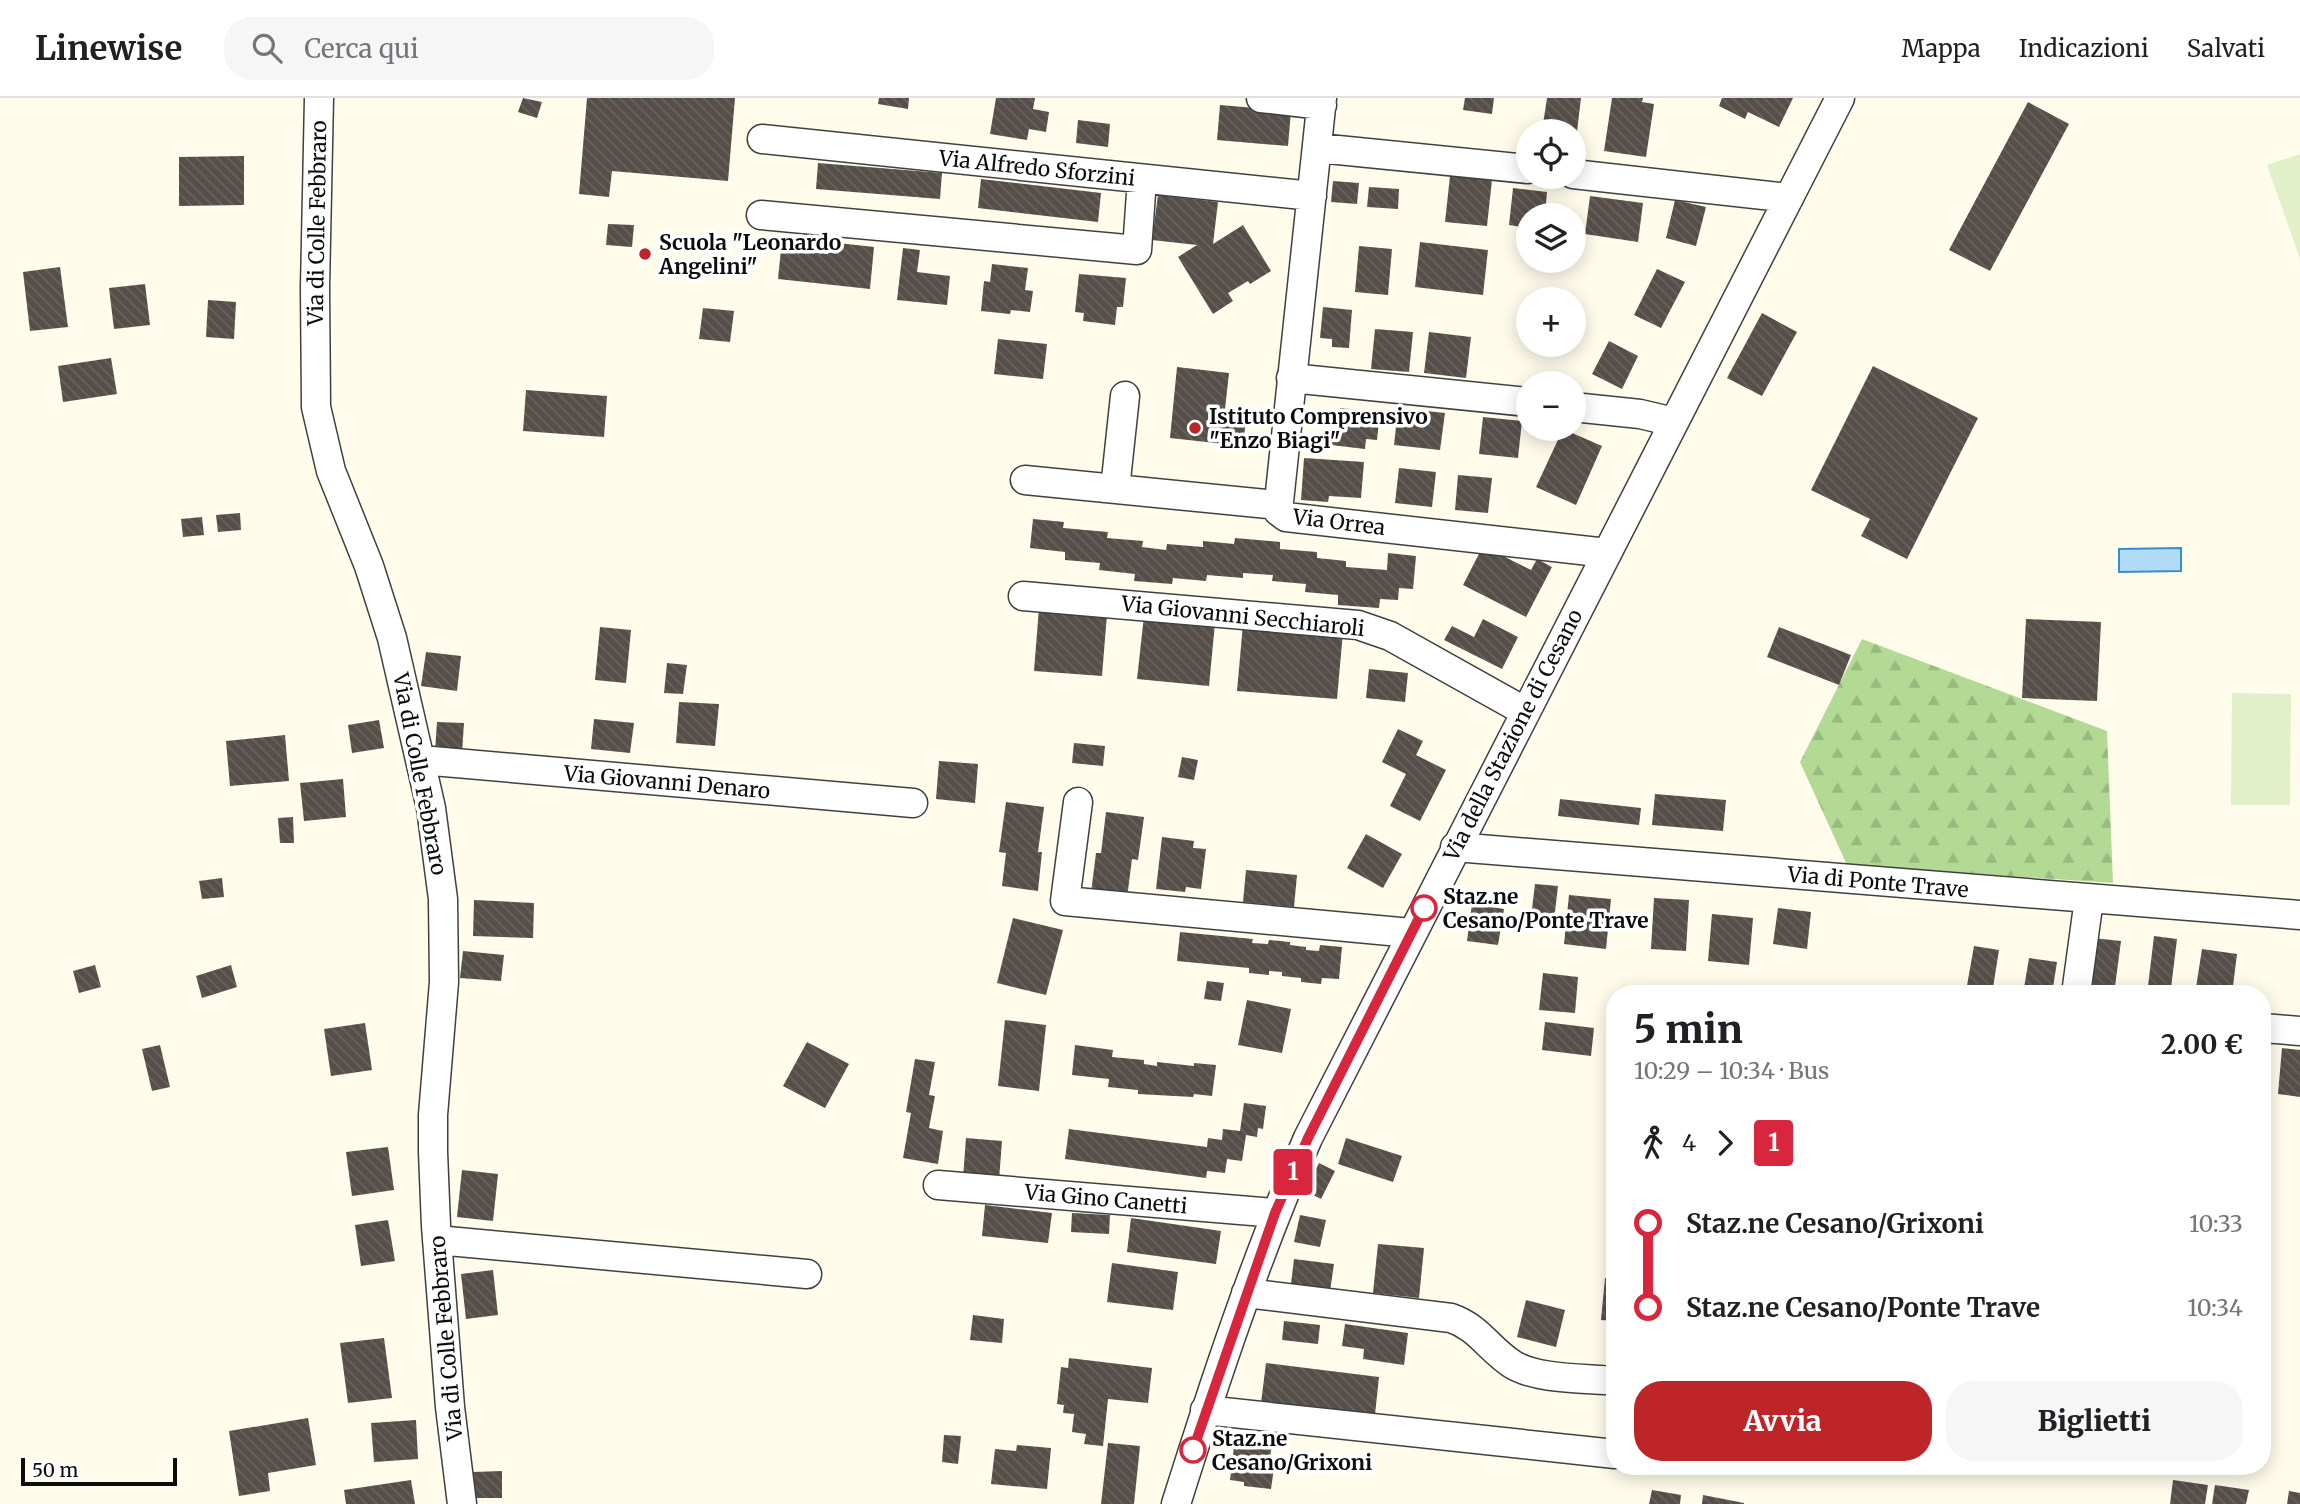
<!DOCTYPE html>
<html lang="it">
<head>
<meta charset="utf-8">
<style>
	body { margin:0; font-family:Merriweather,serif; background:#f6f6f6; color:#202124; height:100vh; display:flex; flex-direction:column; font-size:26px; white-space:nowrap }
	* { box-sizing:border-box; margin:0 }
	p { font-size:23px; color:#757577 }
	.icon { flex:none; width:38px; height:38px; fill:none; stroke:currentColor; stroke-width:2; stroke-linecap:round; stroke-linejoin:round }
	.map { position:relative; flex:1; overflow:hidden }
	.details { position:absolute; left:1606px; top:887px; width:665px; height:490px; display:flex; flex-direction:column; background:#fff; border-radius:28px; box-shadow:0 4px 18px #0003 }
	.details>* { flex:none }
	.badge { padding:0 14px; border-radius:5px; font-size:24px; line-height:46px }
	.fabs { position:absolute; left:1516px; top:21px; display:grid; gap:14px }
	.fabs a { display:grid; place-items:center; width:70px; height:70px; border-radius:50%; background:#fff; box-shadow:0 4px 18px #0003; font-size:35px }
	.scale { position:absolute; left:21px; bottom:18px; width:156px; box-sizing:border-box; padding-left:7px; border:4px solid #0d0d0d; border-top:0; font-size:19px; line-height:24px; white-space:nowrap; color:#0d0d0d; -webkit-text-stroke:5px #fff; paint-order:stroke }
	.map>.badge { position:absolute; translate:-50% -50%; box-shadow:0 0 0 4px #fff }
	.legs { display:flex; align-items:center; gap:10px; height:77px; padding:0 28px; font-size:23px }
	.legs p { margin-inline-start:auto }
	.headline { display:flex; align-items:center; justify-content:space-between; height:119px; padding:0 28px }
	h1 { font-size:38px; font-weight:800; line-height:52px }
	.cta { display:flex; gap:14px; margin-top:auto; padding:14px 28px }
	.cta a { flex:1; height:80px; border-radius:28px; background:#bd2528; color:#fff; font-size:28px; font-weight:800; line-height:80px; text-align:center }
	.cta a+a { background:#f6f6f6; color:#202124 }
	ul { padding:0 28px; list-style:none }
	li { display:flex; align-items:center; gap:24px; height:84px; font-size:26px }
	li i { display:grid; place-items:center; width:10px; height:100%; margin:0 9px; background:currentColor }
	li i::after { content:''; width:18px; height:18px; margin:-9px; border:5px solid; border-radius:50%; background:#fff }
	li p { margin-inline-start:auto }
	li:first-child i { background:linear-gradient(#0000 50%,currentColor 0) }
	li:last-child i { background:linear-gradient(currentColor 50%,#0000 0) }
	header { display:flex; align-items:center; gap:42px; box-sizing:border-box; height:98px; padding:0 35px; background:#fff; border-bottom:2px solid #e0e0e0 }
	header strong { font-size:33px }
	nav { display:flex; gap:38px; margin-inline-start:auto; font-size:24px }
	.search { width:490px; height:63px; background:#f6f6f6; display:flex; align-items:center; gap:18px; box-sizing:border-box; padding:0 24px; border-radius:28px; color:#757577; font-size:26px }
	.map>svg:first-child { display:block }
	.forest { fill:url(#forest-firs) }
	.pitch { fill:#e1f0c8 }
	.water { fill:#b1dbf6; stroke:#388ecd; stroke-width:2 }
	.building { fill:url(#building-back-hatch) }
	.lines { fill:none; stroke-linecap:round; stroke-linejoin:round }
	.minor-casing { stroke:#404040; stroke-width:31 }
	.minor { stroke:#fff; stroke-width:28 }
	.line-1-casing { stroke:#fff; stroke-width:16 }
	.line-1 { stroke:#d7263d; stroke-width:10 }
	.poi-dot { fill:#bd2528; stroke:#fff; stroke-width:2.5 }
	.stop-1-dot { fill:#fff; stroke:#d7263d; stroke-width:3.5 }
	.labels { text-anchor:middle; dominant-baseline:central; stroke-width:7; stroke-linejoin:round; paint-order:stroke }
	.street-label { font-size:21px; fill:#0d0d0d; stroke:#fff }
	.poi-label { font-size:21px; font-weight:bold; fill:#0d0d0d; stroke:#fff; text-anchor:start }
	.stop-label { font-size:21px; font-weight:bold; fill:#0d0d0d; stroke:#fff; text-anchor:start }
</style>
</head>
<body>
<header>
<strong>Linewise</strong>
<div class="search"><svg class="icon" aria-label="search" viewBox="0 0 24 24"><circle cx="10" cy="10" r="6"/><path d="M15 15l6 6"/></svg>Cerca qui</div>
<nav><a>Mappa</a><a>Indicazioni</a><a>Salvati</a></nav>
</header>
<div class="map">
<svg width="2300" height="1406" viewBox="0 0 2300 1406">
	<defs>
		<pattern id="forest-firs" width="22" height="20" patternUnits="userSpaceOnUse" patternTransform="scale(1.75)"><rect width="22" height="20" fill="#b3da95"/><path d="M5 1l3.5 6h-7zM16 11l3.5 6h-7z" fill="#99ba7f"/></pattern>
		<pattern id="building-back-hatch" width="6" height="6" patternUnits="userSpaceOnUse" patternTransform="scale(1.75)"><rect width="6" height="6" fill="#554e49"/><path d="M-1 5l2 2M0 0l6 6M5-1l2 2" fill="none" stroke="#68635f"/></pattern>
	</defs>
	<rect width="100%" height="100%" fill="#fffcec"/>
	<path class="forest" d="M1862,541L2107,633L2113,785L1847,767L1800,664Z"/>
	<path class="pitch" d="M2300,56V161L2267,67Z
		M2232,595L2291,596L2290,707H2231Z"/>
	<path class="water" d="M2181,450V473L2119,474V451Z"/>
	<path class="building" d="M523,0L542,4L537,20L518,14Z
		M587,0H735L728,83L612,73L609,99L579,96Z
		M879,0H909L908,11L878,6Z
		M996,0H1035L1033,11L1049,14L1046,34L1029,31L1027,42L990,36Z
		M1465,0H1494L1492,16L1463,12Z
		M1547,0H1581L1575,50L1573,33H1542Z
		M1612,0H1643L1642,4L1654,6L1646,59L1604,53Z
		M1722,0H1793L1779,29L1748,14L1745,21L1719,8Z
		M2028,4L2069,26L1990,173L1949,152Z
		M1220,7L1291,13L1288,48L1217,42Z
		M1078,22L1110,26L1108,49L1076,45Z
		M244,58V107L179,108V59Z
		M818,65L942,75L940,101L816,91Z
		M1450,78L1492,82L1487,128L1445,124Z
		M981,81L1101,95L1098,124L978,110Z
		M1333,83L1359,85L1357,106L1331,104Z
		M1369,89L1399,91L1398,111L1367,109Z
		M1513,90L1547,94L1545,117H1528V130L1509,127Z
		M1158,97L1218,104L1213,146L1243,127L1271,173L1250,186L1248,183L1228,195L1233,203L1213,216L1178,159L1197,147L1152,142Z
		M1590,98L1643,105L1638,144L1585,136Z
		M1675,102L1706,109L1696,148L1666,140Z
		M608,126L634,127L632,149L606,147Z
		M829,144L874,149L870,191L778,181L781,151L828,156Z
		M1420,144L1488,152L1483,197L1415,189Z
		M1359,148L1392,151L1388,197L1355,194Z
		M903,150L920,152L917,174L950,178L947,207L897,202Z
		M992,166L1028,170L1025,192L1033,193L1030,214L1011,212L1010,216L981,213L984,183L990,184Z
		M60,169L68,229L30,233L23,174Z
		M1657,171L1685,184L1661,230L1634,217Z
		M1079,176L1126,180L1123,209H1117L1115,227L1083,223L1084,215L1075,214Z
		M145,186L150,227L114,231L109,190Z
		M208,202L236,204L234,241L206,239Z
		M1323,209L1352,212L1349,250L1332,249V241L1320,240Z
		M703,210L734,213L730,244L699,241Z
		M1762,215L1797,234L1762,298L1727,280Z
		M1375,231L1413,234L1409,274L1371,271Z
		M1429,234L1471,239L1466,280L1424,275Z
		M998,241L1047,246L1043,281L994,276Z
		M1609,243L1638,258L1622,291L1592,276Z
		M111,260L117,296L63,304L58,268Z
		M1873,268L1978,320L1907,461L1861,438L1870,421L1811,392Z
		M1177,269L1229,275L1224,320L1246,322L1243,348L1170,340Z
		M526,292L607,298L604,339L523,333Z
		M1340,310L1380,314L1377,342L1366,341L1365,351L1331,347L1332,338H1337Z
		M1398,310L1445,315L1440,352L1394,347Z
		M1483,319L1522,323L1518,360L1479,356Z
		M1563,331L1602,348L1576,407L1536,389Z
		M1304,360L1364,364L1361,400L1329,398L1328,404L1301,402Z
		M1399,370L1436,374L1432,409L1395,405Z
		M1458,377L1492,380L1488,415L1455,412Z
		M240,415L241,432L218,434L216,417Z
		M202,419L204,437L183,439L181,421Z
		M1033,421L1064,424L1063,430L1108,434L1107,440L1143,443L1142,449L1166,452L1167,446L1203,449V443L1234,446L1235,440L1280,444V451L1317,454V460L1346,463V469L1387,472L1388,455L1416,458L1413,491L1399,490L1398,502L1380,501L1379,510L1338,507V497L1305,494L1306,486L1272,483L1273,477L1243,475V480L1207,477L1206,483L1173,480L1172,486L1134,483L1135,476L1099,472L1100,465L1065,462V454L1030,450Z
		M1483,448L1531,472L1537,461L1552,469L1526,519L1463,487Z
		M1039,510L1107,516L1102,578L1034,573Z
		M1144,518L1215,525L1209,588L1137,581Z
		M1483,521L1518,539L1502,571L1444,542L1452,528L1474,539Z
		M2026,521L2101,524L2097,603L2022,600Z
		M1243,526L1343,534L1337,601L1237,593Z
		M600,529L631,532L626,585L595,582Z
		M1779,529L1851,557L1839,587L1767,559Z
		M426,554L461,558L457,593L421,588Z
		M667,565L687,567L683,596L664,595Z
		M1369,571L1408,575L1405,604L1366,600Z
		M679,604L719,606L715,648L676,645Z
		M594,621L634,625L630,655L591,651Z
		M379,622L384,650L352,655L348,627Z
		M437,624L464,625L462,655L435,653Z
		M1398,631L1423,643L1416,657L1446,672L1420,723L1390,708L1406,676L1382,664Z
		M285,637L289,683L230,688L226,643Z
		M1074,645L1105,648L1103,668L1072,665Z
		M1182,659L1198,662L1194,682L1178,679Z
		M939,663L978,666L975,705L936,701Z
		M343,681L346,719L304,723L300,685Z
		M1655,696L1726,702L1723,733L1652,727Z
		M1560,701L1641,710L1639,727L1558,718Z
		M1006,704L1044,709L1038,754H1042L1038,793L1002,788L1006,755L999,754Z
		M1106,714L1144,719L1138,762L1132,761L1127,800L1091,795L1096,755H1101Z
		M293,719L294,745H280L278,720Z
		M1366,736L1402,756L1383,790L1347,770Z
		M1162,739L1194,743L1193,750L1206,751L1201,791L1186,789L1185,794L1156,791Z
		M1246,772L1297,777L1294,809L1243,804Z
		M222,780L224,799L202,801L199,783Z
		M1535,786L1558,788L1554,822L1531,819Z
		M1569,797L1611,801L1606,851L1564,846Z
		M1654,800L1689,802L1686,853L1651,851Z
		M474,802L534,805L533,840L473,838Z
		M1472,806L1504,811L1498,847L1467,843Z
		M1778,810L1811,814L1807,851L1773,846Z
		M1712,816L1753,820L1749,867L1708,863Z
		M1013,820L1063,832L1046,897L997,885Z
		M1180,834L1253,841L1252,845L1268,846L1269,842L1290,844V847L1306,849V852L1319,853L1320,847L1342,849L1339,881L1322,880L1321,886L1301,884V880L1282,878V874L1269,873V877L1249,875V870L1177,863Z
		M2154,838L2177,841L2171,890L2148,888Z
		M2093,840L2121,843L2114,896L2086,893Z
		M1974,848L1999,852L1992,896L1966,893Z
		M2202,851L2237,856L2232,896H2195Z
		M463,853L504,857L501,883L460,880Z
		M2029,860L2057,864L2052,896H2023Z
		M95,867L101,889L79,895L73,873Z
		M231,867L237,889L202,900L196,878Z
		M1543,875L1578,879L1575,915L1539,912Z
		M1207,883L1224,885L1221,903L1204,901Z
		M1247,902L1291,911L1282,955L1238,947Z
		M1005,922L1046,927L1039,993L998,988Z
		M1545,924L1594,930L1591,958L1542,952Z
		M365,925L372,972L331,978L324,931Z
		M807,944L849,966L825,1010L783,988Z
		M160,947L170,989L152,993L142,951Z
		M1075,947L1113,952L1112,959L1144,962V966L1157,968V964L1194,968V965L1216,967L1212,998L1194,996L1193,999L1138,996V992L1108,989L1109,981L1072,977Z
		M2282,950L2300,952V999L2278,996Z
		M915,961L935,964L929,997L935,998L929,1030L943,1033L938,1066L903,1060L911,1015L906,1014Z
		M1244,1005L1266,1008L1263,1031L1258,1030L1257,1039L1246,1037L1242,1063L1227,1061L1225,1075L1207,1073L1206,1080L1065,1061L1069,1031L1207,1049L1208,1040L1222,1042L1223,1031L1240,1033Z
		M966,1040L1002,1043L999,1082L963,1080Z
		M1346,1040L1402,1058L1393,1084L1338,1066Z
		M388,1049L394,1092L352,1098L346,1054Z
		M1319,1065L1335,1073L1321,1101L1305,1093Z
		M462,1072L498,1076L493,1123L457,1119Z
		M985,1107L1052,1115L1048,1145L982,1138Z
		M1072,1115L1110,1117L1109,1136L1071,1134Z
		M1300,1117L1326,1122L1320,1149L1294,1144Z
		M1131,1120L1221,1133L1216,1166L1127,1154Z
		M388,1122L395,1163L361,1168L355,1127Z
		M1378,1146L1424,1150L1419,1200L1373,1195Z
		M1294,1161L1334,1166L1329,1200L1290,1194Z
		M1112,1165L1178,1174L1173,1212L1107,1204Z
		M493,1172L498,1217L466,1221L461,1176Z
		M1605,1180L1615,1181V1223L1601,1222Z
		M1526,1202L1565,1212L1556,1249L1517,1239Z
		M973,1217L1004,1221L1002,1245L970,1242Z
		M1284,1223L1320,1227L1318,1246L1282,1242Z
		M1345,1226L1408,1235L1404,1267L1363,1261L1364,1251L1342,1248Z
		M384,1240L392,1300L348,1305L340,1245Z
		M1069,1260L1152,1270L1148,1305L1108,1301L1103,1348L1084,1346L1086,1336L1072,1334L1074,1316L1063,1315L1064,1307L1057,1306L1061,1269L1068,1270Z
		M1266,1265L1379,1279L1374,1326L1260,1313Z
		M308,1320L316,1367L268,1375L270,1393L239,1398L229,1333Z
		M416,1322L418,1361L374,1364L371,1325Z
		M944,1337L961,1338L958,1366L942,1364Z
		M1252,1343L1272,1345L1269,1369L1274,1370L1271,1391L1244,1388V1384L1230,1382L1234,1349L1251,1351Z
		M1108,1345L1140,1348L1134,1406H1101Z
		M1017,1347L1051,1350L1047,1391L991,1386L995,1351L1016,1353Z
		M502,1373V1400H474L473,1374Z
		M411,1382L415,1406H346L344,1392Z
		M2173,1382L2208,1387L2205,1406H2170Z
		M2215,1387L2249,1392L2246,1406H2212Z
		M1652,1392L1681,1397L1680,1406H1649Z
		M2289,1393L2300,1395V1406H2287Z
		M1703,1397L1744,1405V1406H1702Z"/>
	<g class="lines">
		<g class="minor-casing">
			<path id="minor" d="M319,0L315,189L316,309L331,373L369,468L392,540L431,710L443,801L444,884L433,1017V1054L436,1128L450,1309L462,1406
				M1261,0L1322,7
				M1322,0L1278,413L1286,419L1607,455
				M762,41L1312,98
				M1318,50L1528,71
				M1573,76L1789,100
				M761,117L1137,152L1142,81
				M1291,280L1528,304
				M1573,309L1640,316L1674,324
				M1025,382L1277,407
				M1115,391L1125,298
				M1023,498L1358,527L1390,538L1526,614
				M421,662L913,705
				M1078,704L1065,803L1411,835
				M1455,749L2300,817
				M2076,896L2089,801
				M2263,930L2300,933
				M938,1087L1275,1115
				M437,1142L807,1176
				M1246,1195L1451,1220C1478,1229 1489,1251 1512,1266C1537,1282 1586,1280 1615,1283
				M1205,1312L1615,1356
				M1176,1406C1215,1282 1256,1159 1308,1040L1840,0"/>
		</g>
		<use href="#minor" class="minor"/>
	</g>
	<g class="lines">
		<g class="line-1-casing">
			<path id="line-1" d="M1193,1352L1275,1115L1308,1040L1424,810"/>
		</g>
		<use href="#line-1" class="line-1"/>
	</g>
	<g class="poi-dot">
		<circle cx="645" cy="156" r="7"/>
		<circle cx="1195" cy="330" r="7"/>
	</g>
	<g class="stop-1-dot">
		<circle cx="1424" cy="810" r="12"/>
		<circle cx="1193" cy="1352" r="12"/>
	</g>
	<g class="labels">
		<g class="street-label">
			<text transform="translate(1037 70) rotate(6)">Via Alfredo Sforzini</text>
			<text transform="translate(317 125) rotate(-89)">Via di Colle Febbraro</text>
			<text transform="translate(1339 424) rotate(7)">Via Orrea</text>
			<text transform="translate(1243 518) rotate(6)">Via Giovanni Secchiaroli</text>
			<text transform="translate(1513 637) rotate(-63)">Via della Stazione di Cesano</text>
			<text transform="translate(420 676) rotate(79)">Via di Colle Febbraro</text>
			<text transform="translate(667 684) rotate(5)">Via Giovanni Denaro</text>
			<text transform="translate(1878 784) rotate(5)">Via di Ponte Trave</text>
			<text transform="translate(1106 1101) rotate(5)">Via Gino Canetti</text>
			<text transform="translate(446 1240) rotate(-95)">Via di Colle Febbraro</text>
		</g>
		<g class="poi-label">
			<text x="659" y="144">Scuola "Leonardo<tspan x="659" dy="24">Angelini"</tspan></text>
			<text x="1209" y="318">Istituto Comprensivo<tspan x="1209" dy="24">"Enzo Biagi"</tspan></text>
		</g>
		<g class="stop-label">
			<text x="1443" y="798">Staz.ne<tspan x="1443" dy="24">Cesano/Ponte Trave</tspan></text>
			<text x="1212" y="1340">Staz.ne<tspan x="1212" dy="24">Cesano/Grixoni</tspan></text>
		</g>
	</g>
</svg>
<div class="fabs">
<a><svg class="icon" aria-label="locate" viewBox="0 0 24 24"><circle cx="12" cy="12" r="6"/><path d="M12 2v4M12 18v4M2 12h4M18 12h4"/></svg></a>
<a><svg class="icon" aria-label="layers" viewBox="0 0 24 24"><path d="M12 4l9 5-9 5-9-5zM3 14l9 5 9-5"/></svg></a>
<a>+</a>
<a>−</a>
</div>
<div class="scale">50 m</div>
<b class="badge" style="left:1293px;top:1074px;background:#d7263d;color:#fff">1</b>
<section class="details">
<div class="headline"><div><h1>5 min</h1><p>10:29 – 10:34 · Bus</p></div><b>2.00 €</b></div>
<div class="legs"><svg class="icon" aria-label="walk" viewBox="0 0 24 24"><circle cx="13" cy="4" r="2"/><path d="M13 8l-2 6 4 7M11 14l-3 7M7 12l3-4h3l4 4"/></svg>4<svg class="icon" aria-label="forward" viewBox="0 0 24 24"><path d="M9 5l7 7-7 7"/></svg><b class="badge" style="background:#d7263d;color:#fff">1</b></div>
<ul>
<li><i style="color:#d7263d"></i><b>Staz.ne Cesano/Grixoni</b><p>10:33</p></li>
<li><i style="color:#d7263d"></i><b>Staz.ne Cesano/Ponte Trave</b><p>10:34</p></li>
</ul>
<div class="cta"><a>Avvia</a><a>Biglietti</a></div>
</section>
</div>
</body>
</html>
